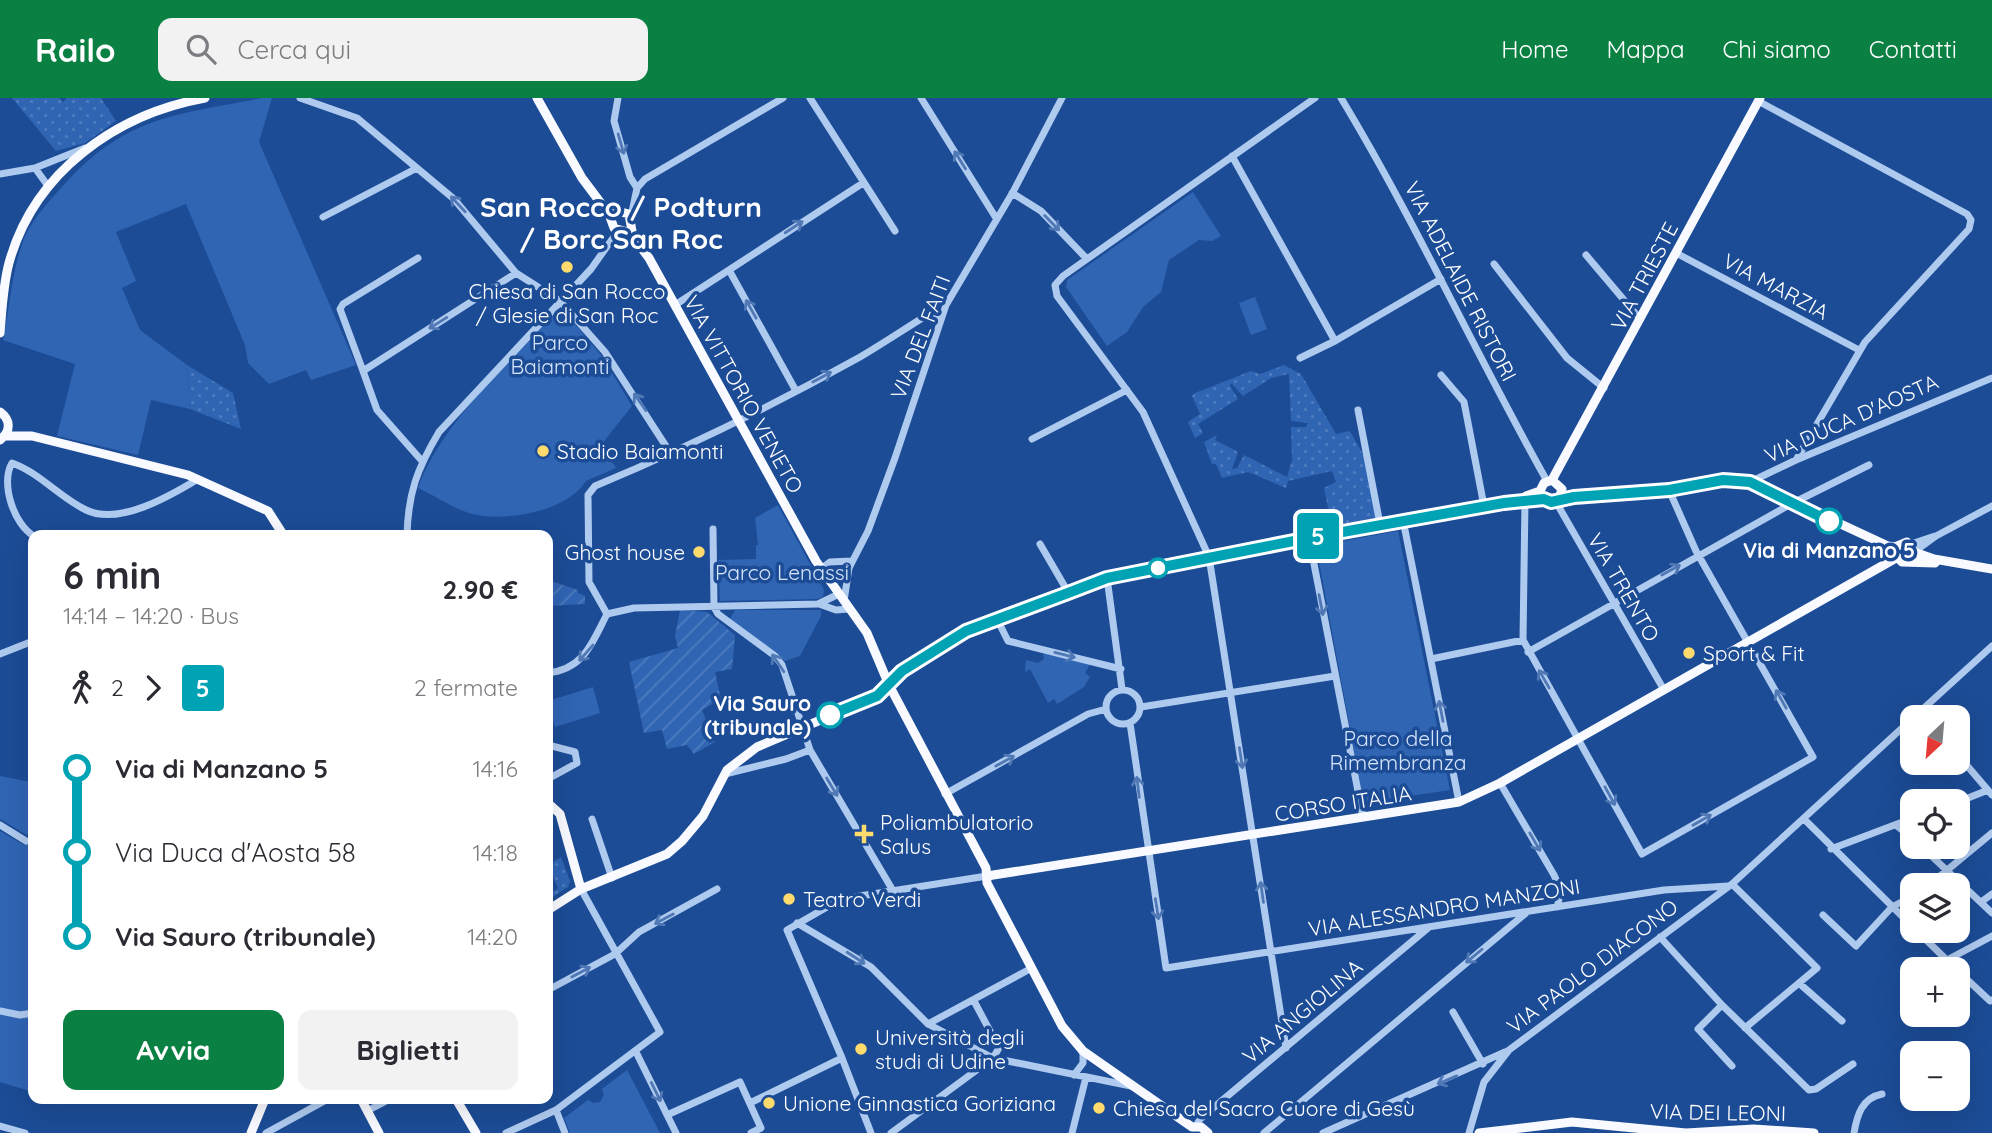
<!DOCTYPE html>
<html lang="it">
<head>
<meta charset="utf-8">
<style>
	body { margin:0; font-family:Quicksand,sans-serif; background:#f2f2f3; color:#2b2b33; height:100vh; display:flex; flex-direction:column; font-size:26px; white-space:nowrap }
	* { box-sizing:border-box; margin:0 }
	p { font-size:23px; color:#7c7c81 }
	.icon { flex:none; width:38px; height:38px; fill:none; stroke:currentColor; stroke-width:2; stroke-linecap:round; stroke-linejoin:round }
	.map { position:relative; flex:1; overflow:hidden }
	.sheet { position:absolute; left:28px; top:432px; width:525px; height:574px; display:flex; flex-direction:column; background:#fff; border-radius:14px; box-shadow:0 7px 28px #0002 }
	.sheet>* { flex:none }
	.badge { padding:0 14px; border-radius:5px; font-size:24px; line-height:46px }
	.needle { width:46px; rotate:206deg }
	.buttons { position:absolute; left:1900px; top:607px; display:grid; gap:14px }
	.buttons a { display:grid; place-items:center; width:70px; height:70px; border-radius:14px; background:#fff; box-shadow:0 7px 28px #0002; font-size:35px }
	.map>.badge { position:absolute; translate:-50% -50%; box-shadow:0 0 0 4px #fff }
	.legs { display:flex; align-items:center; gap:10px; height:77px; padding:0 35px; font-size:23px }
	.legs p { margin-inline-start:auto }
	.overview { display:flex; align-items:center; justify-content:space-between; height:119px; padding:0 35px }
	h1 { font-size:38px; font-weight:800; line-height:52px }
	.button { display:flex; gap:14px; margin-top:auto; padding:14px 35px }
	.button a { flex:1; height:80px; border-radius:14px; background:#0b8043; color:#fff; font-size:28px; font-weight:800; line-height:80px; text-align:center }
	.button a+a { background:#f2f2f3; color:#2b2b33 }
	ul { padding:0 35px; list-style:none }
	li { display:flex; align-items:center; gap:24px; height:84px; font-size:26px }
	li i { display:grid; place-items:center; width:10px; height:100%; margin:0 9px; background:currentColor }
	li i::after { content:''; width:18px; height:18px; margin:-9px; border:5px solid; border-radius:50%; background:#fff }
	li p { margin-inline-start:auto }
	li:first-child i { background:linear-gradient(#0000 50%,currentColor 0) }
	li:last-child i { background:linear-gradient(currentColor 50%,#0000 0) }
	header { display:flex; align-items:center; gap:42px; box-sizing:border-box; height:98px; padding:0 35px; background:#0b8043; color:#fff }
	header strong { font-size:33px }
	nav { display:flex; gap:38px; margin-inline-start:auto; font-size:24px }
	.search { width:490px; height:63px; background:#f2f2f3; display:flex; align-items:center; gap:18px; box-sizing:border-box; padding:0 24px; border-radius:14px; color:#7c7c81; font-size:26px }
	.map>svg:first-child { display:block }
	.grass { fill:url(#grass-dots) }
	.park { fill:#3065b4 }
	.garden { fill:url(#garden-furrows) }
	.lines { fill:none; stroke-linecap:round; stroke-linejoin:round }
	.minor { stroke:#afcaef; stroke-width:7 }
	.major { stroke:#f8faff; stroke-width:9 }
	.oneway { stroke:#4f78b5 }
	.line-1-casing { stroke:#fff; stroke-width:16 }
	.line-1 { stroke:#00a3b4; stroke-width:10 }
	.poi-dot { fill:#ffdb6e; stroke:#1c4c96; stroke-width:2.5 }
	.stop-1-dot { fill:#fff; stroke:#00a3b4; stroke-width:3.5 }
	.labels { text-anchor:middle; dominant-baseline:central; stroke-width:7; stroke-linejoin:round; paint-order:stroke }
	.street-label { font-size:21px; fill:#fff; stroke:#1c4c96 }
	.poi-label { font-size:21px; fill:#fff; stroke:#1c4c96; text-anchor:start }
	.park-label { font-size:21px; fill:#d6e5fb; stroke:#1c4c96 }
	.stop-label { font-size:21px; font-weight:bold; fill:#fff; stroke:#1c4c96 }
	.district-label { font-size:28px; font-weight:bold; fill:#fff; stroke:#1c4c96 }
</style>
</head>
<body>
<header>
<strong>Railo</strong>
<div class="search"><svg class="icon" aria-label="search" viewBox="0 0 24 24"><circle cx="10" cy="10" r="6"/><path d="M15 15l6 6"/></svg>Cerca qui</div>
<nav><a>Home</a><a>Mappa</a><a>Chi siamo</a><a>Contatti</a></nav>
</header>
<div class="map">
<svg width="1992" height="1035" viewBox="0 0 1992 1035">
	<defs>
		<pattern id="grass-dots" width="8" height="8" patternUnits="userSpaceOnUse" patternTransform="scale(1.75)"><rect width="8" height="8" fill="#3065b4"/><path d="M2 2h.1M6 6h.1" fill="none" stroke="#4f7cbf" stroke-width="1.8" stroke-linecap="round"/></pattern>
		<pattern id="garden-furrows" width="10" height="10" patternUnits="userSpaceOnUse" patternTransform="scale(1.75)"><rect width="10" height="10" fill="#3065b4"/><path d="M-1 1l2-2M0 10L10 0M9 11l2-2" fill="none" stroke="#4f7cbf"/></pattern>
	</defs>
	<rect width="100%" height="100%" fill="#1c4c96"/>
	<path class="grass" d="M12,0H59L63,4L67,0H101L116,23L85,45L56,53Z
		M187,267L233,295L241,331L190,311Z
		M1284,267L1301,276L1336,336L1350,333L1365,360L1376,420L1332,428L1324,390L1336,384L1332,373L1288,383L1286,390L1248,374L1222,380L1216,366H1212L1204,344L1217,337L1215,342L1238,354L1232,371L1237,370L1244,357L1287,379L1292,362L1291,329H1306L1308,325L1291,323L1289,276L1271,280L1243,298L1231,285L1230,288L1238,301L1198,326L1203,335L1195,340L1188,324L1200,316L1192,298L1195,295L1251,273L1260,276Z
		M561,759L570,783L568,789L548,802V797L558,790L548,767Z"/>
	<path class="park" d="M262,0H272L259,44L356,267L311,282L306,272L269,286L248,265L245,247L186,106L116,134L136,183L122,190L140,232L187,267L190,311L151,302L138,357L57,338L75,266L3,242C10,208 12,168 26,136C35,119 49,103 62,89C125,18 174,17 262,0Z
		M1193,94L1221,138L1212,143L1199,142L1169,162L1161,194L1143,209L1127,234L1107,248L1066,189L1067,182Z
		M1255,199L1267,231L1251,237L1239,205Z
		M564,213L601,257L632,308L601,347L616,370L586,383C568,412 512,423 477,417C458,414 436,398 418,390C440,327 510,264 555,214Z
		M778,407L824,492L823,499L817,501L720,503L718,462L756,461V447H758L755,420Z
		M1398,433L1450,692L1364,705L1316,448Z
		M735,512H821V518L800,558L785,563L730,521Z
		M1043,555L1090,566L1085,575L1090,579L1084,589L1057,606L1054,601L1048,605L1030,571L1025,574L1026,562L1038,565L1044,561Z
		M593,589L600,615L555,629L548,603Z
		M0,678L31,684L33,681V994L0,984V733L24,747L30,739L0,721Z
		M627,972L660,1035H570L564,1020L588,1002L593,1005L600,1004L604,997L602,991Z"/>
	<path class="garden" d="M548,482L578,492V495L585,498V506L548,508Z
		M680,512L707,514L735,537L732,571L715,574L721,601L702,612L715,644L694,656L687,647L667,651L662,632L644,635L629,564L678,550L675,538Z"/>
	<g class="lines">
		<path class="minor" d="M300,0L357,20L454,101L516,175L560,203L605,254L671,356
			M618,0L614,23L630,79L637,90
			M810,0L895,133
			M921,0L996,120
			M1341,0C1416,124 1476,257 1547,383
			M1758,3L1967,116L1971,122L1969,131L1865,244L1796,362
			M1232,58L1335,243
			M35,70L48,88
			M0,76L35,70L85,50
			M1012,95L1041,113L1087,161
			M323,119L417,70
			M631,119L637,90L645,81L783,0
			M1676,155L1859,252
			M1586,157L1640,221
			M1494,166L1567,260L1604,290
			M729,172L796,293
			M675,207L863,85
			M1300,260L1335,243L1441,181
			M363,273L340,211L343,206L418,160
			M1441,277L1464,304L1484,408
			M1358,312L1380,426
			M1032,341L1127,292
			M422,363L377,312L363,273L516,175
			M1750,384L1796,362L1992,280
			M1525,403L1523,542L1642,756L1813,659L1696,453L1669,392
			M1556,404L1664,592
			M1403,422L1459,704
			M713,431L714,509L718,516L775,558L782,567L810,652L892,791
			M34,438C14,427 0,385 12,365C40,375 59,399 86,412C119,428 170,398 198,381
			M407,438C408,395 417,371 439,334L591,171L618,133
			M1309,440L1363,719
			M1040,446L1068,494
			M1911,446L1935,438
			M1914,454L1936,438L1992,408
			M821,471L830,464L851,463
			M1107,480L1122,591
			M844,503L849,470L868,433L895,360L946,207L1013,94L1062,0
			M819,506L836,512L849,511
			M607,516L589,484L588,397L595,388C686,350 774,307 860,259C882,246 903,232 924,219L941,222
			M607,516L634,510L818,506L839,496
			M997,521L1008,543L1121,571
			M1528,554L1791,406L1869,367
			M0,556L33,543
			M1431,561L1523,542
			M548,575C584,571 592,545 607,516
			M1106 609a17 17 0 1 1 34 0a17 17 0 1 1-34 0Z
			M1141,609L1335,578
			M1913,620L1992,548
			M1130,625L1166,870L1664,792L1728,788
			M548,647L575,654L577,665L548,681
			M1958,657L1992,697
			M725,676L786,661L810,652
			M1500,685L1554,777L1561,793L1557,809
			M945,696L1088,616L1106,611
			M1958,704L1988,692
			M592,721L612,780
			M1804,721L1913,829
			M0,727L26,743
			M1896,727L1913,741
			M1922,749L1992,815
			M1831,751L1913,720
			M1732,786L1817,870L1745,930
			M1928,788L1992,735
			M1981,804L1992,796
			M1823,817L1856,848L1892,809L1913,798
			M797,825L871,869L928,926L993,960L1131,988
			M1917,833L1957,872
			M1660,839L1722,907L1809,992L1816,991L1853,966
			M1947,862L1992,838
			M1958,873L1990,903L1992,902
			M1800,886L1842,923
			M548,892L615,856L639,834L717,791
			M1722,907L1698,931L1732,968
			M0,913L20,917L33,915
			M1453,914L1483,966
			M928,926L1030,871
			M1286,950L1209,459L1143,314L1057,198L1055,187L1063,178L1315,0
			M636,954L676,1035
			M1074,977L1083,965V953
			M750,1005L842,960
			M556,1012L565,1035
			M367,1013L390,1001
			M667,1017L740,984L761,1030L751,1035
			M0,1028L25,1035
			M1196,1028L1200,1021L1428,830
			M266,1035L328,1001
			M506,1035L556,1012L660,934L581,791
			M871,1035L842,960L787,832L841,801L987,778
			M891,1035L993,960L999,950L974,903
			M1072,1035L1086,979
			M1264,1035L1526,815
			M1323,1035L1505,954
			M1469,1035L1484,984L1509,952L1732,786L1913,620
			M1854,1035C1857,1017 1862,1000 1882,996"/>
		<path class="major" d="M537,0L582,80L609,116L614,130L630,135L649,160L816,463L867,535L889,587L986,770L987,785L1062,928L1083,953L1192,1029H1201L1208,1035
			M605,110L629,116L633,139
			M0,235C2,212 3,187 9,165C34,74 116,16 205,0
			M0,314C11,322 11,333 0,342
			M5,338H32L188,377L268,413L284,438
			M1552,382L1760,0
			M1526,398L1540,393L1544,385L1552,382L1562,391L1559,401
			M1894,456L1902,464L1935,465
			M548,705L560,716L581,791
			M987,778L1459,704L1500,685L1896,460
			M548,812L581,791L667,756L682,743L703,718L727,672L757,649L877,598L902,573L966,533L1107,480L1484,408L1544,401L1551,404L1574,399L1669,392L1723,382L1750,384L1888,448L1895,449L1907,444L1914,454L1934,461L1992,471
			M361,1001L379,1035
			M456,1001L476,1035
			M251,1035L265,1001
			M1479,1035L1572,1024L1686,1035L1754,1031L1814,1035"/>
	</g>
	<defs><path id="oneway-shaft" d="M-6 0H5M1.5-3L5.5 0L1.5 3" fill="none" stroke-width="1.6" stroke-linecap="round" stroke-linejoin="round" transform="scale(1.75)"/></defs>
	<g class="oneway">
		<use href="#oneway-shaft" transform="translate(621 46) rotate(74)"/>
		<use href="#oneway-shaft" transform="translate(960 62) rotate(-122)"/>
		<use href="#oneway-shaft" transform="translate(458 106) rotate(-133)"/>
		<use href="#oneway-shaft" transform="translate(1052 125) rotate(46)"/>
		<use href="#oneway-shaft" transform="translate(794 129) rotate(-33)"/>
		<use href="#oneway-shaft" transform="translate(751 211) rotate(-119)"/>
		<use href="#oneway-shaft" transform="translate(438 225) rotate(148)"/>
		<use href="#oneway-shaft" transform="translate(822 279) rotate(-28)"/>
		<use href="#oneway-shaft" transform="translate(640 304) rotate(-125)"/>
		<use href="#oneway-shaft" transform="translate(1671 472) rotate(-29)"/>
		<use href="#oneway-shaft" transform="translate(1321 507) rotate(79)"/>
		<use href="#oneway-shaft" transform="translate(586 555) rotate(131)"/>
		<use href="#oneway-shaft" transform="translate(1065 557) rotate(14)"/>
		<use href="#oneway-shaft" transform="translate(778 565) rotate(-124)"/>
		<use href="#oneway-shaft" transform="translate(1544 581) rotate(-120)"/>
		<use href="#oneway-shaft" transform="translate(1781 601) rotate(-119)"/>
		<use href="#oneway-shaft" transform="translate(1441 613) rotate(-101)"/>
		<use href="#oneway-shaft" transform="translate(1241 660) rotate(81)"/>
		<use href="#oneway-shaft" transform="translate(1005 663) rotate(-29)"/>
		<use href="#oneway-shaft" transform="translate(832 689) rotate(59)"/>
		<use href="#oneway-shaft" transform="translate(1138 689) rotate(-97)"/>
		<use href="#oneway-shaft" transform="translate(1610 698) rotate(61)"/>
		<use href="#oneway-shaft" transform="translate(1702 722) rotate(-30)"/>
		<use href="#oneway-shaft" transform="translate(1535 744) rotate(60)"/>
		<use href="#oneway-shaft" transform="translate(1262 794) rotate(-98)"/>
		<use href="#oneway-shaft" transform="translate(1157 811) rotate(81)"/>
		<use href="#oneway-shaft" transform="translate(664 821) rotate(152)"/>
		<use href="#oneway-shaft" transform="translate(1474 858) rotate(140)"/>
		<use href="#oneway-shaft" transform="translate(856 860) rotate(33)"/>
		<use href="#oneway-shaft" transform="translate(581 874) rotate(-28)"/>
		<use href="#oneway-shaft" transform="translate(1447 982) rotate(157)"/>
		<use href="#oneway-shaft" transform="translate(656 994) rotate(64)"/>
	</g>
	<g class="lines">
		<g class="line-1-casing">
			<path id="line-1" d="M830,617L877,598L902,573L966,533L1068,495L1107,480L1309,440L1504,405L1544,401L1551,404L1574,399L1669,392L1723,382L1750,384L1829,423"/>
		</g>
		<use href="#line-1" class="line-1"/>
	</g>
	<g class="poi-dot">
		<circle cx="567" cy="169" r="7"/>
		<circle cx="543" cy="353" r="7"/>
		<circle cx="699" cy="454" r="7"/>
		<circle cx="1689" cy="555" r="7"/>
		<path d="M860.5 725.5h7v7h7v7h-7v7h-7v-7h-7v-7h7z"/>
		<circle cx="789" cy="801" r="7"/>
		<circle cx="861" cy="951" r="7"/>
		<circle cx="769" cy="1005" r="7"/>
		<circle cx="1099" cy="1010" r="7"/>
	</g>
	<g class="stop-1-dot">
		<circle cx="1829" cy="423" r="12"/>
		<circle cx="1158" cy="470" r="9"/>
		<circle cx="830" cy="617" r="12"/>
	</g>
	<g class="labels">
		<g class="street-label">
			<text transform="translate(1644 178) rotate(-62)">VIA TRIESTE</text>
			<text transform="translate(1461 183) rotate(63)">VIA ADELAIDE RISTORI</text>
			<text transform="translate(1776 188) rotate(28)">VIA MARZIA</text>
			<text transform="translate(920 239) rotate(-69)">VIA DEL FAITI</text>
			<text transform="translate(744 296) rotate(61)">VIA VITTORIO VENETO</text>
			<text transform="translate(1851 320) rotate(-24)">VIA DUCA D'AOSTA</text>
			<text transform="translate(1624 489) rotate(60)">VIA TRENTO</text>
			<text transform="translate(1343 705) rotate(-9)">CORSO ITALIA</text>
			<text transform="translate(1444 809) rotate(-9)">VIA ALESSANDRO MANZONI</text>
			<text transform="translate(1592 868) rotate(-37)">VIA PAOLO DIACONO</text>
			<text transform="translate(1302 913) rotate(-40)">VIA ANGIOLINA</text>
			<text transform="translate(1718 1014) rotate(1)">VIA DEI LEONI</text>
		</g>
		<g class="poi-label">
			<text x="567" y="193" text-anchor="middle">Chiesa di San Rocco<tspan x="567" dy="24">/ Glesie di San Roc</tspan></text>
			<text x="557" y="353">Stadio Baiamonti</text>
			<text x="685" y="454" text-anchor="end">Ghost house</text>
			<text x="1703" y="555">Sport &amp; Fit</text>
			<text x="880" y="724">Poliambulatorio<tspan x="880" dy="24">Salus</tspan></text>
			<text x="803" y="801">Teatro Verdi</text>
			<text x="875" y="939">Università degli<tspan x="875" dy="24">studi di Udine</tspan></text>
			<text x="783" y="1005">Unione Ginnastica Goriziana</text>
			<text x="1113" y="1010">Chiesa del Sacro Cuore di Gesù</text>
		</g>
		<g class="park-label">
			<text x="560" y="244">Parco<tspan x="560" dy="24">Baiamonti</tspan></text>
			<text x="782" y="474">Parco Lenassi</text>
			<text x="1398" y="640">Parco della<tspan x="1398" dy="24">Rimembranza</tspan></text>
		</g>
		<g class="stop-label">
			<text x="1829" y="452">Via di Manzano 5</text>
			<text x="811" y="605" text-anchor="end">Via Sauro<tspan x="811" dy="24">(tribunale)</tspan></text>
		</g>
		<g class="district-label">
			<text x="621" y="108">San Rocco / Podturn<tspan x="621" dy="32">/ Borc San Roc</tspan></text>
		</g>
	</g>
</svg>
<div class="buttons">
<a><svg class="needle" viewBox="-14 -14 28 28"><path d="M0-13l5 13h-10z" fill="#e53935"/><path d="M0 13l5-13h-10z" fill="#7c7c81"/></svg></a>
<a><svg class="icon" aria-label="locate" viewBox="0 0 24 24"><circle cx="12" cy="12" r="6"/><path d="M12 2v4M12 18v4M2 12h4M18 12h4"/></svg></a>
<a><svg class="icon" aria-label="layers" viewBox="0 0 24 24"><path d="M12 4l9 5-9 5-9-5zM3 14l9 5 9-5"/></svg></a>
<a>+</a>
<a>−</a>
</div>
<b class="badge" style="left:1318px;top:438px;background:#00a3b4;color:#fff">5</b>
<section class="sheet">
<div class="overview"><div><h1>6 min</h1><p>14:14 – 14:20 · Bus</p></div><b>2.90 €</b></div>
<div class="legs"><svg class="icon" aria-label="walk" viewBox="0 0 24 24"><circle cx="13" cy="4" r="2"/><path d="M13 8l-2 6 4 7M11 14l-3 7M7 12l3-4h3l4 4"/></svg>2<svg class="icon" aria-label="forward" viewBox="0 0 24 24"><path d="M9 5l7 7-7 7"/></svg><b class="badge" style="background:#00a3b4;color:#fff">5</b><p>2 fermate</p></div>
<ul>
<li><i style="color:#00a3b4"></i><b>Via di Manzano 5</b><p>14:16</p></li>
<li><i style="color:#00a3b4"></i><span>Via Duca d'Aosta 58</span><p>14:18</p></li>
<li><i style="color:#00a3b4"></i><b>Via Sauro (tribunale)</b><p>14:20</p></li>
</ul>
<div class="button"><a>Avvia</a><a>Biglietti</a></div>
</section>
</div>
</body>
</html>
